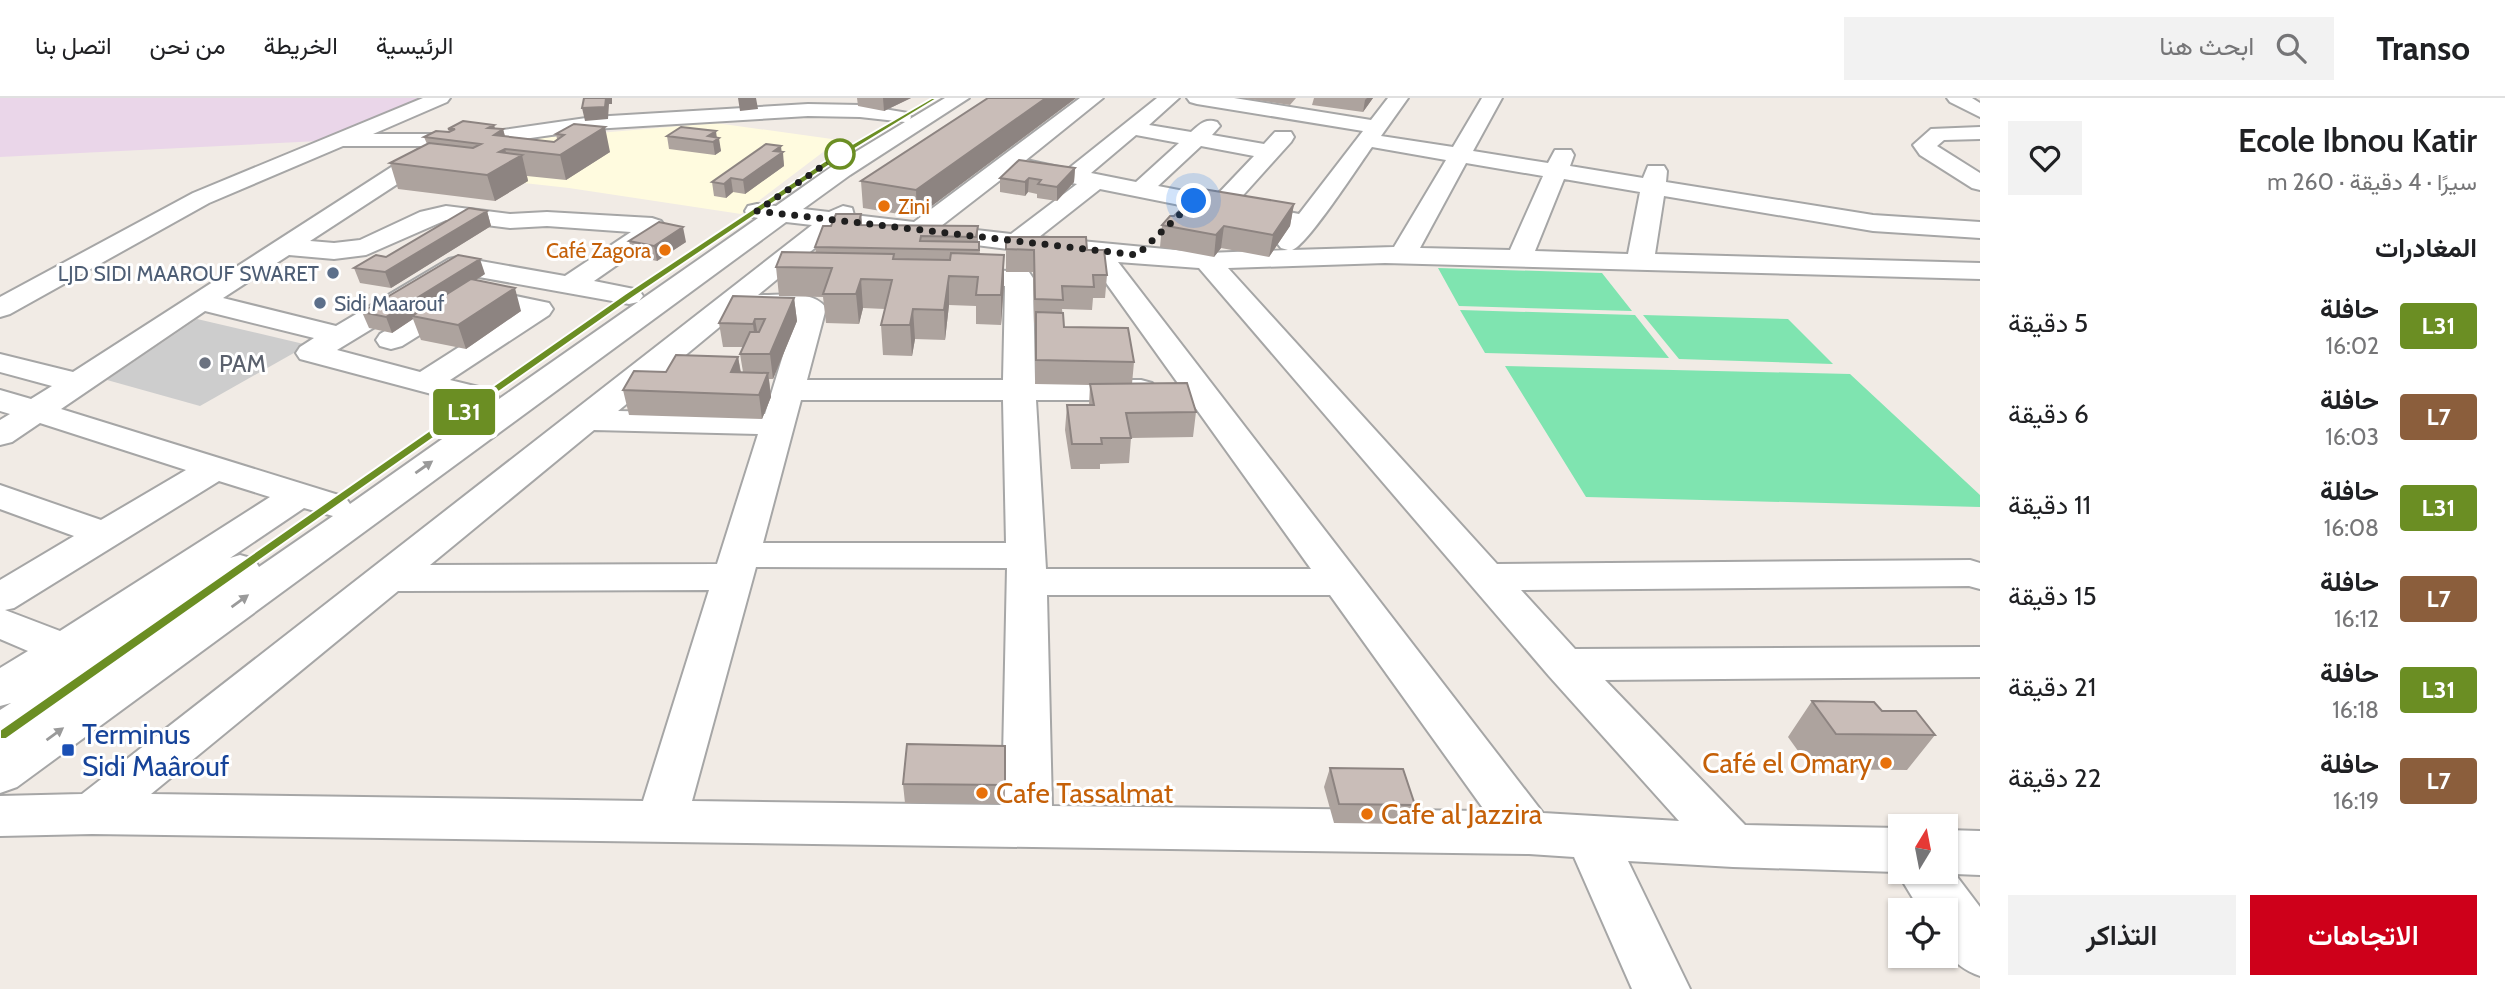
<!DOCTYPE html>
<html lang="ar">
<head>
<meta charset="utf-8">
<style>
	body { margin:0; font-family:Cabin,Vazirmatn,sans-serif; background:#f2f2f2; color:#202124; direction:rtl; height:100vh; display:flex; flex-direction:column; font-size:26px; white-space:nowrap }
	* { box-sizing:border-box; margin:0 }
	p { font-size:23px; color:#757577 }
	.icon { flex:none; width:38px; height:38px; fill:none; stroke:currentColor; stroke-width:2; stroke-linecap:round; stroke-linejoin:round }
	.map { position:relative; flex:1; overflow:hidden; direction:ltr }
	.details { display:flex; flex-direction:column; background:#fff; width:525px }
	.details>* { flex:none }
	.badge { padding:0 14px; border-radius:5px; font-size:24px; line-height:46px }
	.needle { width:46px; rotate:10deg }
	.buttons { position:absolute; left:1888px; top:716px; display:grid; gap:14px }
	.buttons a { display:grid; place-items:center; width:70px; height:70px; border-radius:0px; background:#fff; box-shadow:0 2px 5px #0004; font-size:35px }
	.you { position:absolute; width:35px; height:35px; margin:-18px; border:5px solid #fff; border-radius:50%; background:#1a73e8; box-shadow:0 0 0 10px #1a73e833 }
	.map>.badge { position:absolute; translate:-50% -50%; box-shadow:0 0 0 4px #fff }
	h2 { padding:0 28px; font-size:26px; line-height:63px }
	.round { display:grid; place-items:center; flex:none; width:74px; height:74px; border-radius:0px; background:#f2f2f2 }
	.headline { display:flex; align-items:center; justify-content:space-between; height:119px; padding:0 28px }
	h1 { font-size:33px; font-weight:600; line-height:52px }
	.button { display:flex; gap:14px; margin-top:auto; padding:14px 28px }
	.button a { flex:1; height:80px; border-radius:0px; background:#ce001a; color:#fff; font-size:28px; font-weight:600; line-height:80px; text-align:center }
	.button a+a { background:#f2f2f2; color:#202124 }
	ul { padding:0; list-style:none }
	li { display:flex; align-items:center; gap:21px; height:91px; padding:0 28px }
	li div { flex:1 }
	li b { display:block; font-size:26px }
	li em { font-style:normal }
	li .badge { min-width:77px; font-weight:700; text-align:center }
	header { display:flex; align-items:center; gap:42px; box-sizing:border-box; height:98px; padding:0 35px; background:#fff; border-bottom:2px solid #e0e0e0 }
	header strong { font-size:33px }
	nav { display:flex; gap:38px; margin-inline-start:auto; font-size:24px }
	.search { width:490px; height:63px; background:#f2f2f2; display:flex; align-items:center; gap:18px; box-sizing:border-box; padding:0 24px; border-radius:0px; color:#757577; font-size:26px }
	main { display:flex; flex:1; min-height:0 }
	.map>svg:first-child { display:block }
	.industrial { fill:#ead6e9 }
	.education { fill:#fffbdf }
	.religious { fill:#cdcdcd }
	.pitch { fill:#7fe4b0 }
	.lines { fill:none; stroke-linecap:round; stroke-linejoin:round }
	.minor-casing { stroke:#a6a6a6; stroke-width:4 }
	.minor { fill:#fff; fill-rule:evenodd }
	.wall { fill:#ada39e }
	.shaded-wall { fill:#8d8481 }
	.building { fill:#c9bdb8; stroke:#8d8481; stroke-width:2 }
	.oneway { fill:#9a9a9a }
	.line { fill:#6b8e23; stroke:#fff; stroke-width:2 }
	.walk { stroke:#1f1f1f; stroke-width:7; stroke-dasharray:0 12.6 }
	.stop-dot { fill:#fff; stroke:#6b8e23; stroke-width:3.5 }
	.food-dot { fill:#e8710a; stroke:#fff; stroke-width:2.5 }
	.service-dot { fill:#5c6f8a; stroke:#fff; stroke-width:2.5 }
	.worship-dot { fill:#6b7280; stroke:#fff; stroke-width:2.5 }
	.transit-dot { fill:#1a4fb4; stroke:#fff; stroke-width:2.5 }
	.labels { text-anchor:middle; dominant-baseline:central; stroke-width:6; stroke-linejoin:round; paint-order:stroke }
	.far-food-label { font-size:21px; fill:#c56008; stroke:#fff; text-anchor:start }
	.far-service-label { font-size:21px; fill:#4e5e75; stroke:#fff; text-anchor:end }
	.worship-label { font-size:24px; fill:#5b616d; stroke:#fff; text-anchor:start }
	.near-transit-label { font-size:28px; fill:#164399; stroke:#fff; text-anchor:start }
	.near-food-label { font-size:28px; fill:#c56008; stroke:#fff; text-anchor:start }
</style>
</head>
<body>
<header>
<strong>Transo</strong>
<div class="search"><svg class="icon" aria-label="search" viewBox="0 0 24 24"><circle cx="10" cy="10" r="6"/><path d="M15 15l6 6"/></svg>ابحث هنا</div>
<nav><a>الرئيسية</a><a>الخريطة</a><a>من نحن</a><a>اتصل بنا</a></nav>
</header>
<main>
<section class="details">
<div class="headline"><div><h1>Ecole Ibnou Katir</h1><p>سيرًا · 4 دقيقة · 260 m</p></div><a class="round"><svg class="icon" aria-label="heart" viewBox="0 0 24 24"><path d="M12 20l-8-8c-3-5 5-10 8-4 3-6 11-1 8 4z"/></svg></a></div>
<h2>المغادرات</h2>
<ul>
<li><span class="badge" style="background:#6b8e23;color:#fff">L31</span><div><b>حافلة</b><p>16:02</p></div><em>5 دقيقة</em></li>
<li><span class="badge" style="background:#8b5e3c;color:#fff">L7</span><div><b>حافلة</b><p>16:03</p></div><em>6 دقيقة</em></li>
<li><span class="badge" style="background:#6b8e23;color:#fff">L31</span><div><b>حافلة</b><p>16:08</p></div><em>11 دقيقة</em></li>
<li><span class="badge" style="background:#8b5e3c;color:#fff">L7</span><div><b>حافلة</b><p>16:12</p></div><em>15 دقيقة</em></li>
<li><span class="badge" style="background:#6b8e23;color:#fff">L31</span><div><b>حافلة</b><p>16:18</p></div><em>21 دقيقة</em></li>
<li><span class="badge" style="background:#8b5e3c;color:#fff">L7</span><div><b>حافلة</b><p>16:19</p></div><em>22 دقيقة</em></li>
</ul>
<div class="button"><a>الاتجاهات</a><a>التذاكر</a></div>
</section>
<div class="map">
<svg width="1980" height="891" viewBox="0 0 1980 891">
	<rect width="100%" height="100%" fill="#f1ebe5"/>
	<path class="industrial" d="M0,0H420L319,43L0,59Z"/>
	<path class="education" d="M716,25L839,42L741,116L569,90L422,74L470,46Z"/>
	<path class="religious" d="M197,221L308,247L200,308L107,282Z"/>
	<path class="pitch" d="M1438,170L1602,175L1632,213L1459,208Z
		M1460,212L1635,217L1669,260L1485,255Z
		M1643,217L1788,221L1833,266L1679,261Z
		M1505,268L1850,276L1980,397V409L1586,399Z"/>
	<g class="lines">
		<g class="minor-casing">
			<path id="minor" d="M423,0H450L447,4L373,36H450L503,32L593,19L808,6L860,7L908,15L911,19L910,21L945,0H969L850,77L803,111L829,114L843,108L852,110L854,117L914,124L1080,0H1103L1026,62L1068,71L1157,0H1179L1149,27L1191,34C1200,26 1205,20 1217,24L1220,28L1212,37L1264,46L1275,34H1291L1294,39L1291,44L1237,104L1299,116L1363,33L1197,6L1190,4L1187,0H1234L1371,22L1388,0H1408L1381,38L1453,49L1482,0H1502L1473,53L1548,65L1555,52H1571L1574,57L1570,68L1643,80L1648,68H1664L1667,73L1666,84L1873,117L1980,124V140L1873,133L1664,98L1655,156L1980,165V181L1385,165L1228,170L1497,466L1970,462L1980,465V491L1969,488L1521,492L1575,551L1980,549V579L1605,582L1745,727L1900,730V774H1946V732L1980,733V777L1955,776L1980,809V878C1943,864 1946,847 1946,812H1920L1897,774L1733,769L1628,763L1690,891H1632L1574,759L1529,756L92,736L0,738V698L82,696L812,127L786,124L17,689L0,695V612L11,605L0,608V570L28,553L0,541V482L74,438L0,411V387L101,422L186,372L40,325L12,344L0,347V322L10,316L0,313V292L31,301L52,288L0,274V256L73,274L424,48H343L209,105L10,216L0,219V199L193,95ZM808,18L860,19L905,24L834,67L776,108L757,106L748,108L745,113L748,118L758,120L639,203L643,198L639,192L594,183L660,137L665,128L661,123L652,120L547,114L510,116L446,108L420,114L360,142L334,145L310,143L445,55L447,48L503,44L593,31ZM1136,37L1179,45L1136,84L1091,75ZM1201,48L1254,58L1215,99L1158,88ZM1372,49L1446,62L1394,149L1292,152C1306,149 1359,67 1372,49ZM1466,65L1543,78L1510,152L1420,150ZM1012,73L1077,86L1011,136L941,128ZM1564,81L1640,94L1628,156L1535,153ZM1100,91L1289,129L1277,145L1281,150L1288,152L1207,155L1039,139ZM446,122L510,130L547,128L631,134L565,178L458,159L449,161L336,228L223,200L289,157L334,161L366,157ZM839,130L1089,161L1311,471H1046L1036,302H1141L1152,299L1157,292L1152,285L1141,282H1035L1033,180L1029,174L953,170L943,172L939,178L943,184L1005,188L1003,282H807L826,210C813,191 779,198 758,197ZM1118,164L1199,170L1549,578L1679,723L1543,715ZM462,176L629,206L638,204L499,301L495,293L450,282L549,217L553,211L549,205L468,188L451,193L380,236L376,242L380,248L391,251L402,248L471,205L514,214L420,274L337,252ZM740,212L796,215L765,316L618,313ZM205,213L314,240L300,249L296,255L300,261L473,307L489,308L350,406L345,399L61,311ZM801,302H1003L1006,445H763ZM594,332L758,336L717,466L430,467ZM219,383L270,399L60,533L5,512L14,510ZM304,410L333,418L259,469L254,461L240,457L230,460ZM756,469L1007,470L1002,707L692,703ZM709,492L643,703L151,696L398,493ZM1047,497H1330L1485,713L1052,708Z
				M1947,0H1972L1980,5V19L1950,4Z
				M1980,29V41L1944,42L1937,48L1980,75V92L1972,90L1920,57L1913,47L1931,31Z"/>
		</g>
		<use href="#minor" class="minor"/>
	</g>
	<path class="wall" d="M857,0H911L884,13L858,8Z
		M988,0H1076L917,119L863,110L861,83Z
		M1243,0H1296L1290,7Z
		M1314,0H1373L1363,14L1312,7Z
		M574,26L610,54L566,82L527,78L528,83L495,103L398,91L390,65L427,46L424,39L449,34L448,31L494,27L495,31H503L505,38L554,44L557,41L556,36Z
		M667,38L717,40L721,53L715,57L669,51Z
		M781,48L784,68L745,96L733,94L726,100L714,98L712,84Z
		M1075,70L1074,84L1057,103L1037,100V96L1028,94L1025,98L1000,94V80Z
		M1294,106L1290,128L1269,159L1221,150L1214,159L1160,149L1162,127L1185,112Z
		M487,113L491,128L391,190L360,185L354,170L386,159Z
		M861,116L862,127L978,128V144H979L980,156L1004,185L1001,227L976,226V208L949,207L945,242L915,241L912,258L883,257L881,227L885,211L863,210L859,226L826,225L823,199L779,198L776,169L816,155L815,149L831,128Z
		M1006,139L1087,152L1107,177L1105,200H1093L1092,212L1062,211L1064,229L1134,264L1132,286L1196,314L1193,339L1131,340L1129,365L1100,366V371H1071L1065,332L1067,307H1089L1090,287L1035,286L1036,225H1034L1033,174H1006Z
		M629,143L686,144L657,163L633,158Z
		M485,176L476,182L521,213L466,251L421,242L413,221L392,235L369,230L362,214Z
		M794,200L797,223L773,281H769L771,299L762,321L629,317L623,292L666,274L738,259L741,274H743L740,256L743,249H723L719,225Z
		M1812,603L1882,613L1935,637L1907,672L1811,671L1788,639Z
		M1005,648V706L905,705L903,686Z
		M1330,670L1415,707L1408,726L1334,725L1324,689Z"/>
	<path class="shaded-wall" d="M603,0H612V6H609L608,21L585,23L582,10Z
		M738,0H756L758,11L740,13Z
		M883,0H911L884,13Z
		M1046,0H1076L917,119L916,92Z
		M1367,0H1373L1363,14L1365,2Z
		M494,27L496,35L503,31L508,51H505L509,64L522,57L528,83L495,103L487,77L495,54L488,30Z
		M605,29L610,54L566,82L560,57Z
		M716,33L717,41L719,40L721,53L715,57L713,44L708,38Z
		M781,48V55L783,54L784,68L745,96L743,82L774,53Z
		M1075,70L1074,84L1057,103V89Z
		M731,80L733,94L726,100L724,86Z
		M1029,80L1028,94L1025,98V84Z
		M1294,106L1290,128L1269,159L1273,137Z
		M487,113L491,128L391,190L385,174Z
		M861,116L863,137L858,127Z
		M1224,128L1221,150L1214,159L1216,137Z
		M683,129L686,144L657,163L654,148Z
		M1004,157V185L1001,227V197Z
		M480,161L485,176L417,219L412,218L413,221L392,235L386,219Z
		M949,178V207L945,242L944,212Z
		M861,181L863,210L859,226L856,196Z
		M515,190L521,213L466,251L458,227Z
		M794,200L797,223L773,281L770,256Z
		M913,211L915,241L912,258L910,227Z
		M755,221L759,244L756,250L753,226Z
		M738,259L742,283L731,274Z
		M768,275L771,299L762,321L759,297Z"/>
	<path class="building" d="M584,0H606L605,9L582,10Z
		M988,0H1046L916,92L861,83Z
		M463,23L494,27L488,30L503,31L494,37L554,44L564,37L556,36L574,26L605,29L560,57L505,51L499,54L522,57L487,77L390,65L429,45L473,50L481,46L424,39L436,33L449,34L455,31H448Z
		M681,29L716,33L708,38L719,40L713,44L667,38Z
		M766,46L781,48L774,53L783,54L743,82L731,80L724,86L712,84Z
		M1019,62L1075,70L1057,89L1038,86L1041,82L1029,80L1025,84L1000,80Z
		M1203,91L1294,106L1273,137L1224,128L1216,137L1162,127L1170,118H1174L1181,111L1185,112Z
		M469,110L487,113L385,174L354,170L376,157L386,159Z
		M836,116H861L858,127L978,128L976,139L921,138L920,143L979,144V152L815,149L823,128H831Z
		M659,124L683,129L654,148L629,143Z
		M1006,139H1086L1087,152H1104L1107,177H1093L1094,189L1062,188L1063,202L1035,201L1034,152L1006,151Z
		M782,154L894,156L893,161L950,162L951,155L1004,157L1001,197H976L978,179L949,178L944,212L913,211L910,227H881L892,182L861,181L856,196H823L832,170L776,169Z
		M458,157L480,161L386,219L362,214Z
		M471,181L515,190L458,227L412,218Z
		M733,198L794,200L770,256H740L750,234H759L765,221H755L753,226L719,225Z
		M1036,214L1063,215L1064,229L1128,230L1134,264L1036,262Z
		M676,257L738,259L731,274L768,275L759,297L623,292L634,273L666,274Z
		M1187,285L1196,314L1126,315L1131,340H1101L1102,346H1072L1067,307H1094L1090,286Z
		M1812,603L1874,604L1882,613H1916L1935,637L1836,636Z
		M907,646L1005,648V687L903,686Z
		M1330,670L1403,671L1415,707L1339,706Z"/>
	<defs><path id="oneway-solid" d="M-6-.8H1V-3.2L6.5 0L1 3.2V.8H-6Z" transform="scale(1.75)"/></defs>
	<g class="oneway">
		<use href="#oneway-solid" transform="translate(424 369) rotate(-35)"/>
		<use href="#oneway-solid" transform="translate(240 503) rotate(-36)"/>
		<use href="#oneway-solid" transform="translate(55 636) rotate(-36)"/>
	</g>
	<path class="line" d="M932,0H938L843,58L632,200L6,641H0V632L625,196L837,55Z"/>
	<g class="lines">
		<path class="walk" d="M840,56L757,113L1137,157L1194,103"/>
	</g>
	<circle class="stop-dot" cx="840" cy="56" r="14"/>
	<g class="food-dot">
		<circle cx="884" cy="108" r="7"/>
		<circle cx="665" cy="152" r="7"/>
		<circle cx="1886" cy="665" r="7"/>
		<circle cx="982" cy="695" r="7"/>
		<circle cx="1367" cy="716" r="7"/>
	</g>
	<g class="service-dot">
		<circle cx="333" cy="175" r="7"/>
		<circle cx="320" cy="205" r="7"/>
	</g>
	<circle class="worship-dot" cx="205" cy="265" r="7"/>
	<rect class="transit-dot" x="61" y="645" width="14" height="14" rx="3.5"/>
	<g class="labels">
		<g class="far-food-label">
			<text x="898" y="108">Zini</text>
			<text x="651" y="152" text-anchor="end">Café Zagora</text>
		</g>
		<g class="far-service-label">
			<text x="319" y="175">LJD SIDI MAAROUF SWARET</text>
			<text x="334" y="205" text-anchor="start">Sidi Maarouf</text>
		</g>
		<g class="worship-label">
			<text x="219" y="265">PAM</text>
		</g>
		<g class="near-transit-label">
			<text x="82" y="636">Terminus<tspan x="82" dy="32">Sidi Maârouf</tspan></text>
		</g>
		<g class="near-food-label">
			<text x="1872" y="665" text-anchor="end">Café el Omary</text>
			<text x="996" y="695">Cafe Tassalmat</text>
			<text x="1381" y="716">Cafe al Jazzira</text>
		</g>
	</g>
</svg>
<div class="buttons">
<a><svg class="needle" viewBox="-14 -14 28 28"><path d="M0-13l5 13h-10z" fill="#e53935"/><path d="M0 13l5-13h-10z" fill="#757577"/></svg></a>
<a><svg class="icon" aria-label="locate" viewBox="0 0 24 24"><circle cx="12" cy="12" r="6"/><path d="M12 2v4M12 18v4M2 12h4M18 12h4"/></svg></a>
</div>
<div class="you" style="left:1194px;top:103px"></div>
<b class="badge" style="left:464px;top:314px;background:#6b8e23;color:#fff">L31</b>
</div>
</main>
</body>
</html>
